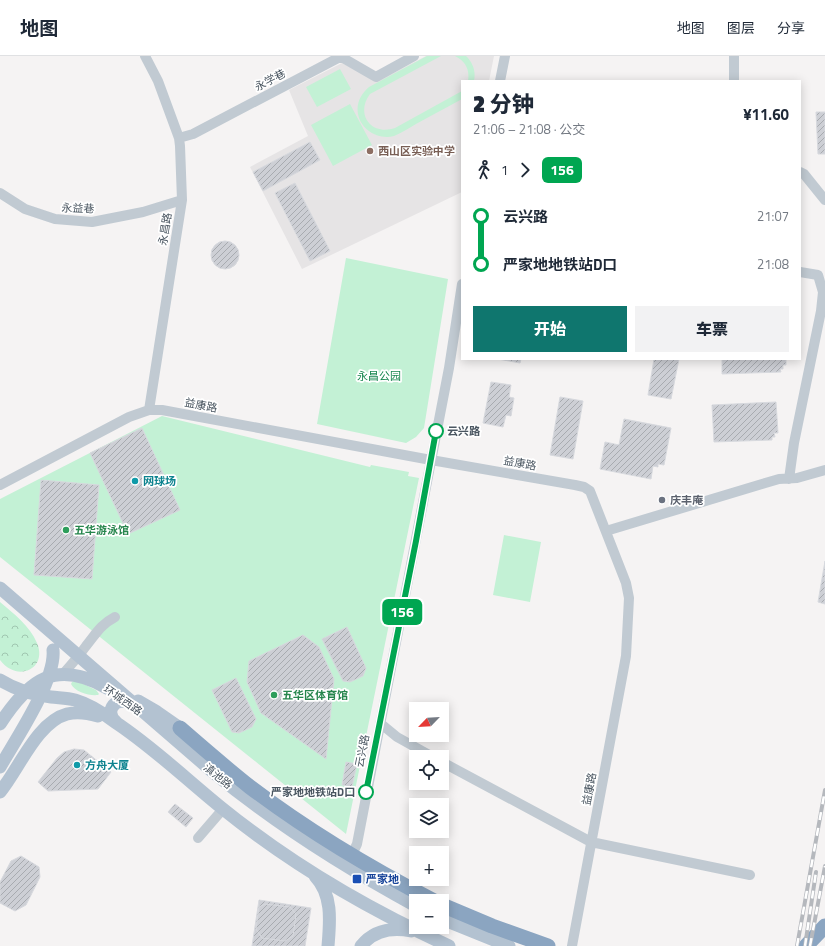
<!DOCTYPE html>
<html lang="zh">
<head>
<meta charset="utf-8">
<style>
	body { margin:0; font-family:"Titillium Web","Noto Sans SC",sans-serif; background:#f2f2f3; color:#1f2937; height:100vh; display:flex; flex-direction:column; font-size:15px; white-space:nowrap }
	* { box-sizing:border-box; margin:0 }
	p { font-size:13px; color:#747a83 }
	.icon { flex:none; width:22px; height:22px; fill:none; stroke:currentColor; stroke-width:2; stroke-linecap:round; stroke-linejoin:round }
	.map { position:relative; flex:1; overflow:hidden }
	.panel { position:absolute; left:461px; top:24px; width:340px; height:280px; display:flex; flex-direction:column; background:#fff; border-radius:0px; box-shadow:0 2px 10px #0003 }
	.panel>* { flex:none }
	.badge { padding:0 8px; border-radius:6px; font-size:14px; line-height:26px }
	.needle { width:26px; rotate:245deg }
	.fabs { position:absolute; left:409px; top:646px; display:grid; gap:8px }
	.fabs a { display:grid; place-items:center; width:40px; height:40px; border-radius:0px; background:#fff; box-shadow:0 2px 10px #0003; font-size:20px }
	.map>.badge { position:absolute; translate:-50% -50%; box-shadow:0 0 0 2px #fff }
	.legs { display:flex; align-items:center; gap:6px; height:44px; padding:0 12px; font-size:13px }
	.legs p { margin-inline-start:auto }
	.head { display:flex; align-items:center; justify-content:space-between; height:68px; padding:0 12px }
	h1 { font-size:22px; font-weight:800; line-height:30px }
	.primary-button { display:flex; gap:8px; margin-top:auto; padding:8px 12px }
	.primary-button a { flex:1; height:46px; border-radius:0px; background:#0f766e; color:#fff; font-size:16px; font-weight:800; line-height:46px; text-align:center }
	.primary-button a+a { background:#f2f2f3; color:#1f2937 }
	ul { padding:0 12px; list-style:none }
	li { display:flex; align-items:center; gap:14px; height:48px; font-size:15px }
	li i { display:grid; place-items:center; width:6px; height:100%; margin:0 5px; background:currentColor }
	li i::after { content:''; width:10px; height:10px; margin:-5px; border:3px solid; border-radius:50%; background:#fff }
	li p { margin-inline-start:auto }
	li:first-child i { background:linear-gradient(#0000 50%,currentColor 0) }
	li:last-child i { background:linear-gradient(currentColor 50%,#0000 0) }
	header { display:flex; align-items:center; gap:24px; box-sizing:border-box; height:56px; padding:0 20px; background:#fff; border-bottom:1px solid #e0e1e3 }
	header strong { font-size:19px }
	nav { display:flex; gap:22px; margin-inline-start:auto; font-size:14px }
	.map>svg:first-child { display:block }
	.education { fill:#e6e4e5 }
	.green { fill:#c3f1d5 }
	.forest { fill:url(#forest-crowns) }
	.building { fill:url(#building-hatch); stroke:#d7d9de }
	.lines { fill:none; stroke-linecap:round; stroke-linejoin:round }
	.minor { stroke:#c1cad2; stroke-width:10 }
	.major { stroke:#b3c2d1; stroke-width:13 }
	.highway { stroke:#8ba5c1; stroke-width:15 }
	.rail-casing { stroke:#b5b8bd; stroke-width:4 }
	.rail { stroke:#fff; stroke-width:2.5; stroke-dasharray:8; stroke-linecap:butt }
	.line-1-casing { stroke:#fff; stroke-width:9 }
	.line-1 { stroke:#00a651; stroke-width:6 }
	.education-dot { fill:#8d6e63; stroke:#fff; stroke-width:1.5 }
	.stop-1-dot { fill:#fff; stroke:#00a651; stroke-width:2 }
	.culture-dot { fill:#0f9aa8; stroke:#fff; stroke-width:1.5 }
	.worship-dot { fill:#6b7280; stroke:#fff; stroke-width:1.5 }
	.leisure-dot { fill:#2e9e5b; stroke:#fff; stroke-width:1.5 }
	.transit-dot { fill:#1a4fb4; stroke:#fff; stroke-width:1.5 }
	.labels { text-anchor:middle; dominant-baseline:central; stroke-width:3.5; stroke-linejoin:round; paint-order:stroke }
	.street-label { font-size:11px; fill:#4a5661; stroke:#fff }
	.education-label { font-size:11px; font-weight:bold; fill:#785e54; stroke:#fff; text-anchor:start }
	.park-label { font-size:11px; fill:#17864f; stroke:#fff }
	.stop-label { font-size:11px; font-weight:bold; fill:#4a5661; stroke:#fff; text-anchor:start }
	.culture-label { font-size:11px; font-weight:bold; fill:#0d838f; stroke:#fff; text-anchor:start }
	.worship-label { font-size:11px; font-weight:bold; fill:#5b616d; stroke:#fff; text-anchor:start }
	.leisure-label { font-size:11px; font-weight:bold; fill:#27864d; stroke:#fff; text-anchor:start }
	.transit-label { font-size:11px; font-weight:bold; fill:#164399; stroke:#fff; text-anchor:start }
</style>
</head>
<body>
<header>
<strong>地图</strong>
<nav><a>地图</a><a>图层</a><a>分享</a></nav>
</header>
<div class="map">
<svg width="825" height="890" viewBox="0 0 825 890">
	<defs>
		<pattern id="forest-crowns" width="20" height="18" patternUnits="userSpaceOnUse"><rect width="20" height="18" fill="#c3f1d5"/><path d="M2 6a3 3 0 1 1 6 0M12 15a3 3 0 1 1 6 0" fill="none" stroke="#a0c6b0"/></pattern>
		<pattern id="building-hatch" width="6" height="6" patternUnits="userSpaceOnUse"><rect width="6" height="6" fill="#cdcfd5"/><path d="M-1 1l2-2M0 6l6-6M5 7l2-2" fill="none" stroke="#a8abb0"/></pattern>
	</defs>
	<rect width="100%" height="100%" fill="#f5f3f3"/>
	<path class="education" d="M426,0H494L489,25H462V136L302,213L250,111L308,80L289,34L342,7L378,25Z"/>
	<path class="green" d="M427,0H441L370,38C355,58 371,80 395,72L462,35V43C447,51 431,60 416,68C409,72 401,77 394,80C378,84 361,74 358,58C356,47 361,38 369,31Z
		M455,0H466C473,7 476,15 474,25H468C470,13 465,5 455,0Z
		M340,13L351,33L317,51L306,31Z
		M350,48L372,89L333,110L311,69Z
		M346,202L448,223L424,372L416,381L406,387L317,368Z
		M162,360L370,411L371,409L409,416L408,420L419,422L346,778L0,501V443Z
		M504,479L541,486L530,546L493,539Z
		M75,624L96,634L99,638L98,639C89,640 75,636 71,628L72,626Z"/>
	<path class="forest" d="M0,546C13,557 30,570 37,587C48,613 17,627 0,604Z"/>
	<path class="building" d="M816,56H825V98H818Z
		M310,86L320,104L263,135L253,116Z
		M295,127L330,195L310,205L275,137Z
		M211 199a14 14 0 1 1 28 0a14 14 0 1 1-28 0Z
		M498,303H521L520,307Z
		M654,303H679L671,343L648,339Z
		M722,303H786V309H783V313H780L781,316L722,318Z
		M491,326L511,329L509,341L514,342L511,360L506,359L503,371L483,367Z
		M560,341L583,345L573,403L550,399Z
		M776,346L778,377H774L775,381H772V384L714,386L712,349Z
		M624,363L671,372L664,409L658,408V411L653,410L651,423L600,413L605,386L619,389Z
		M142,372L180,454L128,478L90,397Z
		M41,424L99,429L92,523L34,519Z
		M825,505V548L818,546Z
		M347,571L366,612L363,620L350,626L343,625L322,583Z
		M303,579L319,591L334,623L326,703L261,657L247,626L249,605Z
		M236,622L256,663L252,671L239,677L232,676L212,634Z
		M74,693L84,694L111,716L98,733L48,735L38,726L57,702L64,696Z
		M346,706L357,708L352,731L342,729Z
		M175,748L193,762L186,771L168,756Z
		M21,800L39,811L40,821L26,849L15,855L0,847V826L11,805Z
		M259,844L311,852L305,890H252Z
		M265,848L290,851L296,858L293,880L285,885L262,882L256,873L259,851Z"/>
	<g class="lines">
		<path class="minor" d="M145,0L158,25L179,82L180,90L182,144L149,354
			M500,25L505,0
			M734,25V0
			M179,82L193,78L338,2H343L376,21L414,0
			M800,116L804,118L825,144
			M0,137L25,153L55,163L92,166L143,156L182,144
			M789,423L794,387L821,255L823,236L818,219L800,216
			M0,429L129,361L149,354H162L431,404L575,429L584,431L590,435L626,527L629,542L626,600L572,890
			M606,475L762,428L779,423L797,422L825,414
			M63,618C71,609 79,600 86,590C96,578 100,569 115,561
			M380,667L397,681L433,701
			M442,706L591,786L750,819
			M198,782L223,753
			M349,805L357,788L449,312L462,228"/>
		<path class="major" d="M0,532L213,716C276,768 344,811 416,850
			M0,624C16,634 33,639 51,641C59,642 67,642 75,644C89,648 103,657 115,666C153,691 187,724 223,753C291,808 370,854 449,890
			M138,645L157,656L180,672
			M116,666C105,657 113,642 127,646
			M0,668C29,623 56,603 107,632
			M0,711C16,683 56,624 53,594
			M0,736C19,713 37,666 67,658C78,655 88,657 98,660
			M315,820C333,839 330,866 328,890
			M442,863L509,890
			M361,890C374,874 391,871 411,875"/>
		<path class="highway" d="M180,672C203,692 226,712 250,731C308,775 370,812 434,845
			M442,849L492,870L548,890
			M806,890L825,870"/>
		<g class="rail-casing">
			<path id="rail" d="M797,890L825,734
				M805,890L816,816
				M810,890L825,810"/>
		</g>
		<use href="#rail" class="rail"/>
	</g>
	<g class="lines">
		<g class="line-1-casing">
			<path id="line-1" d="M366,736L416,485L436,375"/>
		</g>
		<use href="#line-1" class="line-1"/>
	</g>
	<circle class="education-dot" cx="370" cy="95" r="4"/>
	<g class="stop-1-dot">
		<circle cx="436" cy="375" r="7"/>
		<circle cx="366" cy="736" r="7"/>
	</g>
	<g class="culture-dot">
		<circle cx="135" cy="425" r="4"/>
		<circle cx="77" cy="709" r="4"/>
	</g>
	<circle class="worship-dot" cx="662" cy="444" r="4"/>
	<g class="leisure-dot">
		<circle cx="66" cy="474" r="4"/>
		<circle cx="274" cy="639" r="4"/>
	</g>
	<rect class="transit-dot" x="352" y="818" width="10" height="10" rx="2"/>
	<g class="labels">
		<g class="street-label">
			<text transform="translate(270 24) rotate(-28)">永学巷</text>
			<text transform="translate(78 152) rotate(2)">永益巷</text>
			<text transform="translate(165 173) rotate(-81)">永昌路</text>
			<text transform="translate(201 349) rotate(11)">益康路</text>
			<text transform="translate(520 407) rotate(10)">益康路</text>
			<text transform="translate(123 644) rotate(35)">环城西路</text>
			<text transform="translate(362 695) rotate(-79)">云兴路</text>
			<text transform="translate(218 720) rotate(39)">滇池路</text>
			<text transform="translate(589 733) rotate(-79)">益康路</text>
		</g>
		<g class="education-label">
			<text x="378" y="95">西山区实验中学</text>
		</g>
		<g class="park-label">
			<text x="379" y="320">永昌公园</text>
		</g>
		<g class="stop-label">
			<text x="447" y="375">云兴路</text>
			<text x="355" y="736" text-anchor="end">严家地地铁站D口</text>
		</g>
		<g class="culture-label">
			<text x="143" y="425">网球场</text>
			<text x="85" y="709">方舟大厦</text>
		</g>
		<g class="worship-label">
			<text x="670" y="444">庆丰庵</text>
		</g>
		<g class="leisure-label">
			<text x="74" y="474">五华游泳馆</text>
			<text x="282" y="639">五华区体育馆</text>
		</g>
		<g class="transit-label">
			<text x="366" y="823">严家地</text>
		</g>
	</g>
</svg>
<div class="fabs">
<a><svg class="needle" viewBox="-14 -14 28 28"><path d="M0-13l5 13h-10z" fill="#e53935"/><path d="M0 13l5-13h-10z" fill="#747a83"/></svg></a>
<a><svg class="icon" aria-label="locate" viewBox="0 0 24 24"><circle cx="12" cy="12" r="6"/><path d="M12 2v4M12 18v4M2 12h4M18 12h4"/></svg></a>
<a><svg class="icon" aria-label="layers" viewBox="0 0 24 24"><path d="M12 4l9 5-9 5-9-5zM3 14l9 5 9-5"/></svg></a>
<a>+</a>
<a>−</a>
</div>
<b class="badge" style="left:402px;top:556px;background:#00a651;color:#fff">156</b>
<section class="panel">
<div class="head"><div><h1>2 分钟</h1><p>21:06 – 21:08 · 公交</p></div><b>¥11.60</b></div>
<div class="legs"><svg class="icon" aria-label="walk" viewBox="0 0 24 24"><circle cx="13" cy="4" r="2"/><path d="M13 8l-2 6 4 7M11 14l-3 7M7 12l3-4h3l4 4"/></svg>1<svg class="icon" aria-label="forward" viewBox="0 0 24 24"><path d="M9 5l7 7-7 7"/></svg><b class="badge" style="background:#00a651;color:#fff">156</b></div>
<ul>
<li><i style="color:#00a651"></i><b>云兴路</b><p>21:07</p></li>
<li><i style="color:#00a651"></i><b>严家地地铁站D口</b><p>21:08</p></li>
</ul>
<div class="primary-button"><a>开始</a><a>车票</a></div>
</section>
</div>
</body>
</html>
